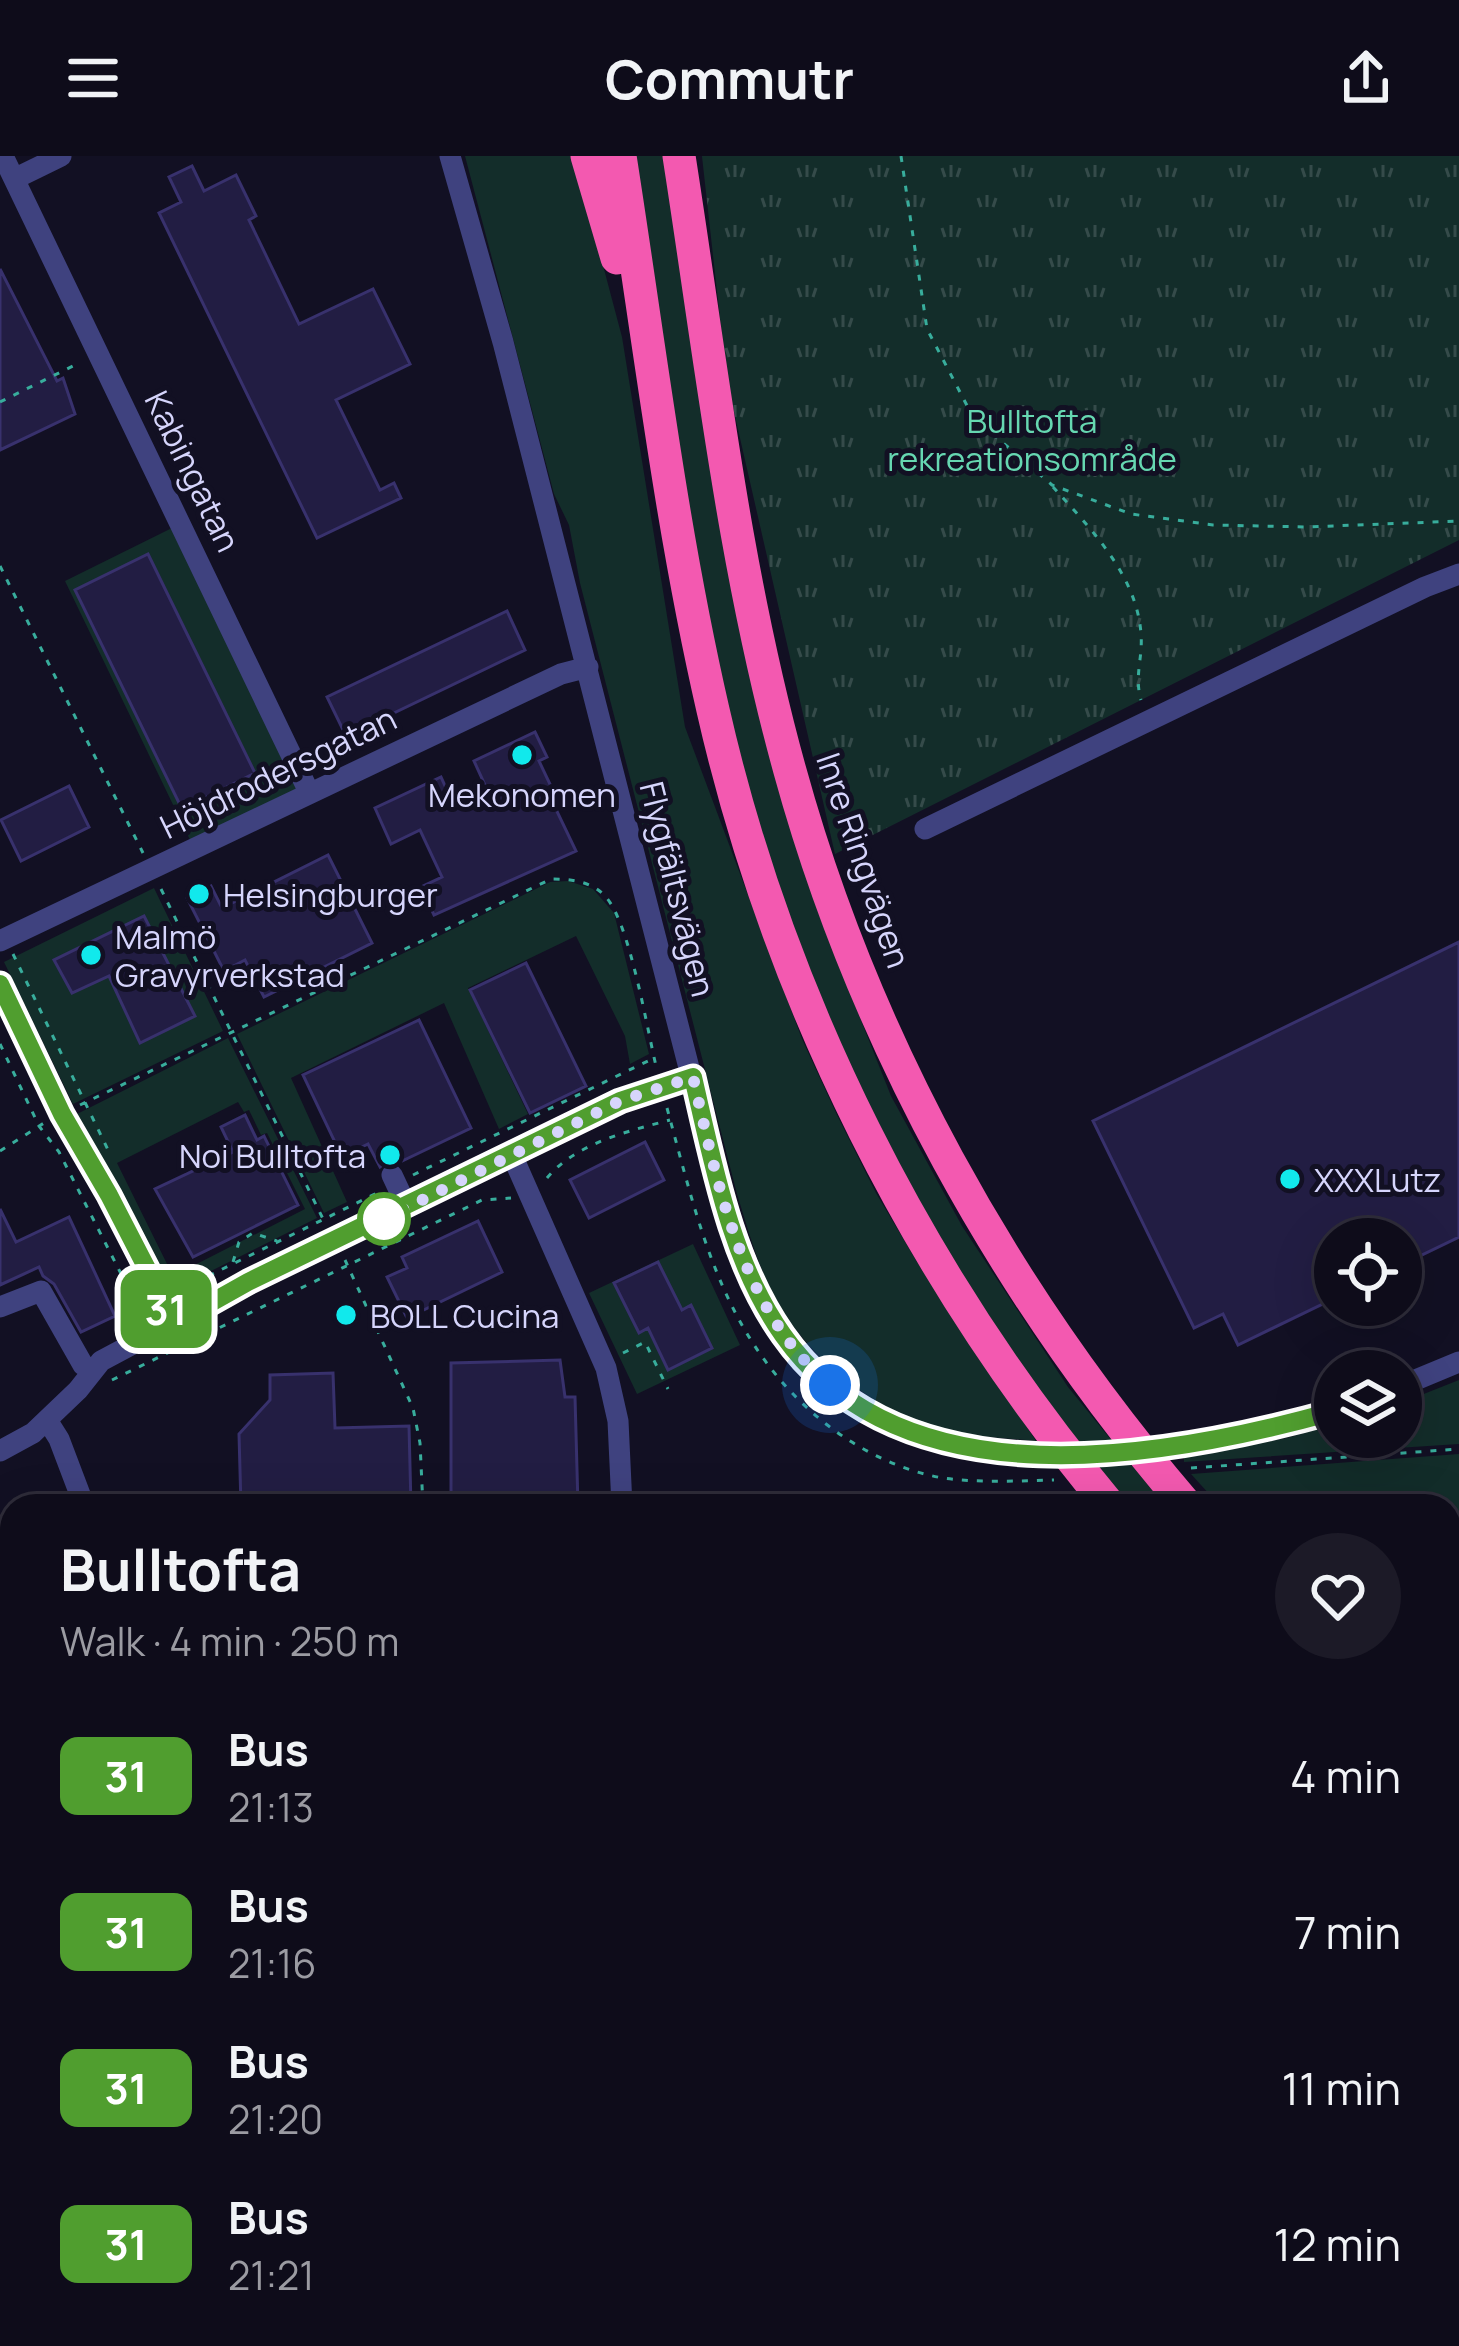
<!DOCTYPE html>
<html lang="en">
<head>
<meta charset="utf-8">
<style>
	body { margin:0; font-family:Manrope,sans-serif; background:#1c1a27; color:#f1f3f6; height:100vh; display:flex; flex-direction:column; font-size:45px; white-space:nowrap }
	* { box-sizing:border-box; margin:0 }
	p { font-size:39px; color:#9b9ba2 }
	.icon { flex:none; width:66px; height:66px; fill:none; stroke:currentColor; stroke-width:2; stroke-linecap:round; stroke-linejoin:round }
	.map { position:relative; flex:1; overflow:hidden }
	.sheet { position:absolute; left:0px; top:1338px; width:1461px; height:852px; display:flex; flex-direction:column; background:#0e0c1a; border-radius:36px 36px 0 0; box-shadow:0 12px 48px #0002,0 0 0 3px #2e2c39 }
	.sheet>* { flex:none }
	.badge { padding:0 24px; border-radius:18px; font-size:42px; line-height:78px }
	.tools { position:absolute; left:1314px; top:1062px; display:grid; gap:24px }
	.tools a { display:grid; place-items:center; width:108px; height:108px; border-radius:50%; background:#0e0c1a; box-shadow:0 12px 48px #0002,0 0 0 3px #2e2c39; font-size:60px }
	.you { position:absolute; width:60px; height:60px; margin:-30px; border:9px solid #fff; border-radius:50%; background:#1a73e8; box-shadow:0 0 0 18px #1a73e833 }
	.map>.badge { position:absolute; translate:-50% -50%; box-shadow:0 0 0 6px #fff }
	.round { display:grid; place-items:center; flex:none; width:126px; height:126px; border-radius:63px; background:#1c1a27 }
	.head { display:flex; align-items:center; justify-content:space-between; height:204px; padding:0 60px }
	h1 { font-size:57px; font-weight:700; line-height:90px }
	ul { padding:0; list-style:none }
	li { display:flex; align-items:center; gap:36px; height:156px; padding:0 60px }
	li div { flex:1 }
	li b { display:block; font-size:45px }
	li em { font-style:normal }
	li .badge { min-width:132px; font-weight:700; text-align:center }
	header { display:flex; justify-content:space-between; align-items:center; height:156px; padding:0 60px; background:#0e0c1a; font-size:54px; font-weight:700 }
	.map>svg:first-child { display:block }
	.grass { fill:#132d2a }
	.park { fill:url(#park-tufts) }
	.building { fill:#221d43; stroke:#38316d; stroke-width:3 }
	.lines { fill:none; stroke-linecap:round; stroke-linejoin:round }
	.minor-tunnel { stroke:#2f2e44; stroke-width:21; stroke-dasharray:21 10; stroke-linecap:butt }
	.path { stroke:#38ad9c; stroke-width:3; stroke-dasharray:6 9; stroke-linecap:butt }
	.minor { stroke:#3f427f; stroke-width:21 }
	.highway { stroke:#f359b0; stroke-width:33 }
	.line-casing { stroke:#fff; stroke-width:27 }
	.line { stroke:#509e2f; stroke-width:18 }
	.walk { stroke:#d6d5fc; stroke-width:12; stroke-dasharray:0 21.6 }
	.poi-dot { fill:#11e9ec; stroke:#121023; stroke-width:4.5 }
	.stop-dot { fill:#fff; stroke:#509e2f; stroke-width:6 }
	.labels { text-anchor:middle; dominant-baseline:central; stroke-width:10; stroke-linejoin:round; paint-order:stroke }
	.park-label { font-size:33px; fill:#66d7b1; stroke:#121023 }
	.street-label { font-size:33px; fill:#d6d5fc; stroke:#121023 }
	.poi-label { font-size:33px; fill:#d6d5fc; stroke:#121023; text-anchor:start }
</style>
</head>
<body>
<header><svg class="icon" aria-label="menu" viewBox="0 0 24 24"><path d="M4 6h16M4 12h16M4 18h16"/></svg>Commutr<svg class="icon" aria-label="share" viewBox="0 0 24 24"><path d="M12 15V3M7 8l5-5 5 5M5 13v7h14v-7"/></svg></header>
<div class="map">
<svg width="1459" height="2190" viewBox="0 0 1459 2190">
	<defs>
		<pattern id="park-tufts" width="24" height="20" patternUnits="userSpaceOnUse" patternTransform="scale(3)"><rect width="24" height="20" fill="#132d2a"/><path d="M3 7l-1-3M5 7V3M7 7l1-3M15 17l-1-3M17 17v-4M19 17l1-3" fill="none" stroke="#354b4a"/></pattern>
	</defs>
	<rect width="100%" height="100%" fill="#121023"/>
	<path class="grass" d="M465,0H574L622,181L685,571L802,883L837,959L876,1037L917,1106L1036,1285C1009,1282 981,1282 954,1276C877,1258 807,1205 771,1134C756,1104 747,1070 737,1038L580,427L569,369L554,338Z
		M635,0H663L760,559L818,756L891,940L962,1070L1068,1231L1165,1350H1127C984,1180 863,974 788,764C701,519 674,255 635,0Z
		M176,370L303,635L192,688L65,425Z
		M568,725L593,733L614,757L649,898L630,908L625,880L576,780L468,832L528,958L499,973L444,847L291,922L347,1046L324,1057L237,878L550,726Z
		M154,732L223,875L73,948L4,806Z
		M228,882L317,1062L189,1126L173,1120L305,1053L267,977L261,979L249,954L244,956L238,946L117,1007L172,1118L159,1124L77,958Z
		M693,1088L740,1189L637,1238L589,1137Z
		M1459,1224V1288L1184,1306V1301L1287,1282L1335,1268V1281H1401V1247Z
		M1459,1298V1551L1449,1545V1350H1220L1191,1318Z"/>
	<path class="park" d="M702,0H1459V384L835,698L727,225Z
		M1449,1762L1459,1770V2185L1454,2190H1359V2183L1338,2178H1449Z
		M410,2178H549L546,2190H418Z
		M669,2178H1071L1068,2190H725Z"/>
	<path class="building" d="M192,10L204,35L236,19L256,60L249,64L299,168L373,133L410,208L336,244L380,334L394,327L401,342L317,382L159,57L181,46L169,21Z
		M0,113L57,225L63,222L75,258L0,294Z
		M148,398L255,617L182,653L75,434Z
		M507,455L525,494L346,580L327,541Z
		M535,576L547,601L539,605L557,643L552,645L576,695L434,759L421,731L442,721L420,674L391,688L375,652L441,621L452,645L485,629L474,605Z
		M69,630L89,671L21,705L1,664Z
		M328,699L372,787L264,841L245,804L224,815L187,742L211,730L222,752Z
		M144,760L195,860L140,887L109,820L72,837L54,804Z
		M1459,786V1081L1401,1109V1083H1335V1142L1238,1189L1223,1158L1194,1172L1093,965Z
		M526,807L586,930L530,957L470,834Z
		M419,864L471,972L400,1006L387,1005L380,1011L368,988L342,1001L303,919Z
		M245,959L257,984L264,980L298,1049L193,1101L155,1033L233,996L221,971Z
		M645,986L664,1024L589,1062L570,1024Z
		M0,1053L16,1086L69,1061L115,1160L81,1176L54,1128L43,1120L39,1111L0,1129Z
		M478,1065L502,1116L407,1162L387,1121L407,1112L402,1101Z
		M658,1106L682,1154L691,1149L712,1192L668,1214L648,1172L639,1177L614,1127Z
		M560,1204L565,1241H575L578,1350H451V1207Z
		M333,1217L335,1272L409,1270L411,1350H241L239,1278L270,1244V1219Z"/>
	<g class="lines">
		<path class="minor-tunnel" d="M1063,1298L1145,1292"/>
		<path class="path" d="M901,0L927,173L973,261L1052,329L1131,358L1213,369L1307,371L1459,365
			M0,246L79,207
			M1053,331C1090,372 1137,419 1141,478C1143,502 1134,520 1141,544
			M0,410L143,697
			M161,733L326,1069
			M13,798L111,1000
			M0,888L39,970L59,996L141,1157
			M80,949L551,723C571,723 591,725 605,740C630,766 647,874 657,914
			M667,952C700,1073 723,1186 826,1268C859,1294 901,1315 943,1322C979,1327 1017,1325 1054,1324
			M0,995L44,967
			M413,1019L652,903
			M547,1022C576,987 629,975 670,964
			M345,1104L413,1252L420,1287L423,1350
			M233,1106L239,1086L253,1077L277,1085
			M180,1128L196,1126L377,1037
			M623,1197L645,1186L668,1233
			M112,1224L482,1044L511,1042
			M1191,1312L1459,1293
			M1449,1831L1459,1823
			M1449,1908L1459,1872
			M0,1975L12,1981
			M0,2050L12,1998
			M1449,2144L1459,2146
			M1449,2175L1459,2178
			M330,2178L338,2190
			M455,2178L458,2190
			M769,2178L844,2190
			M199,2190L202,2178
			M532,2190L534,2178
			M713,2190L716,2178
			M1068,2190L1071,2178
			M1345,2190L1354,2178
			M1454,2190L1459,2185"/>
		<path class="minor" d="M3,0L309,636
			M450,0L503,186L708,986C742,1102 767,1202 882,1263C909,1277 938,1288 968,1293C995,1296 1023,1297 1051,1298
			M14,23L61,0
			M925,673L1425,431L1459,418
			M0,785L561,518L588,511
			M0,828L62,958L109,1039L175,1167
			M512,999L606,1212L618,1265L622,1350
			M392,1019L407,1051
			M0,1151L41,1135L83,1209L92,1216
			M1401,1230L1459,1206
			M47,1264L59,1283L84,1349
			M1170,1290L1263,1274L1335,1255
			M0,1295L33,1277L78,1234L101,1205L249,1126L619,945L693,921
			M0,2183L32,2190
			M60,2190L63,2178"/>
		<path class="highway" d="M587,0L617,102
			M620,0C649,185 671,372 713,554C779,844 919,1122 1110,1350
			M679,0C711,205 734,414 790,615C864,884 1005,1138 1187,1350
			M1449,1565L1459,1572
			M1449,1600L1459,1608
			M1449,1671L1459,1678
			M1449,1739L1459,1748"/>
	</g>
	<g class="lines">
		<g class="line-casing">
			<path id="line" d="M0,828L62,958L109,1039L175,1167L248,1126L620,945L693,921C713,1007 731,1106 783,1179C903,1349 1163,1303 1335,1255"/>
		</g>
		<use href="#line" class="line"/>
		<path class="walk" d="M384,1063L620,945L693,921C718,1029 741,1154 830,1229"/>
	</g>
	<g class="poi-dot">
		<circle cx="522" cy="599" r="12"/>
		<circle cx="199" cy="738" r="12"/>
		<circle cx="91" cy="799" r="12"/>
		<circle cx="390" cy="999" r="12"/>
		<circle cx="1290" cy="1023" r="12"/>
		<circle cx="346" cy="1159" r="12"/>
	</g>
	<circle class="stop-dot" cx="384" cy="1063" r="24"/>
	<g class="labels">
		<g class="park-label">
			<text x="1032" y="264">Bulltofta<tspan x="1032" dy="38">rekreationsområde</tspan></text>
		</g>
		<g class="street-label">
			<text transform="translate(193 315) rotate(64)">Kabingatan</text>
			<text transform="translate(278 616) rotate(-26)">Höjdrodersgatan</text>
			<text transform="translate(864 704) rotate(71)">Inre Ringvägen</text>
			<text transform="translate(678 733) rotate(76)">Flygfältsvägen</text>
		</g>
		<g class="poi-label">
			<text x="522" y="638" text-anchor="middle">Mekonomen</text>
			<text x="223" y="738">Helsingburger</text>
			<text x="115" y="780">Malmö<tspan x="115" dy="38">Gravyrverkstad</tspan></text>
			<text x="366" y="999" text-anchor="end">Noi Bulltofta</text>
			<text x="1314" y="1023">XXXLutz</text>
			<text x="370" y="1159">BOLL Cucina</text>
		</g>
	</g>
</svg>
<div class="tools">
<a><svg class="icon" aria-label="locate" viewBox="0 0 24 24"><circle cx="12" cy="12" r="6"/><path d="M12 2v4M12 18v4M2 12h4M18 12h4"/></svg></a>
<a><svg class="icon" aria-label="layers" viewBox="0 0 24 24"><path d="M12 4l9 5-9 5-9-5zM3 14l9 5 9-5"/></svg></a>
</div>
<div class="you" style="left:830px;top:1229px"></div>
<b class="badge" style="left:166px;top:1153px;background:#509e2f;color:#fff">31</b>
<section class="sheet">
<div class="head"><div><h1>Bulltofta</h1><p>Walk · 4 min · 250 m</p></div><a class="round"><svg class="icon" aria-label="heart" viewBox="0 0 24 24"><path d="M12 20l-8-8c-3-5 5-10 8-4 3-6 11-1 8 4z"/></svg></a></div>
<ul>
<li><span class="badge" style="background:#509e2f;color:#fff">31</span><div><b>Bus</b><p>21:13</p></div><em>4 min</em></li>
<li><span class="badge" style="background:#509e2f;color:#fff">31</span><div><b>Bus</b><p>21:16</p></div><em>7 min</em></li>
<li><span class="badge" style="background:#509e2f;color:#fff">31</span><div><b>Bus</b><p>21:20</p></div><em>11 min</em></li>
<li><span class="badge" style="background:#509e2f;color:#fff">31</span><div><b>Bus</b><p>21:21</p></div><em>12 min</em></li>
</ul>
</section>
</div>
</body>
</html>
